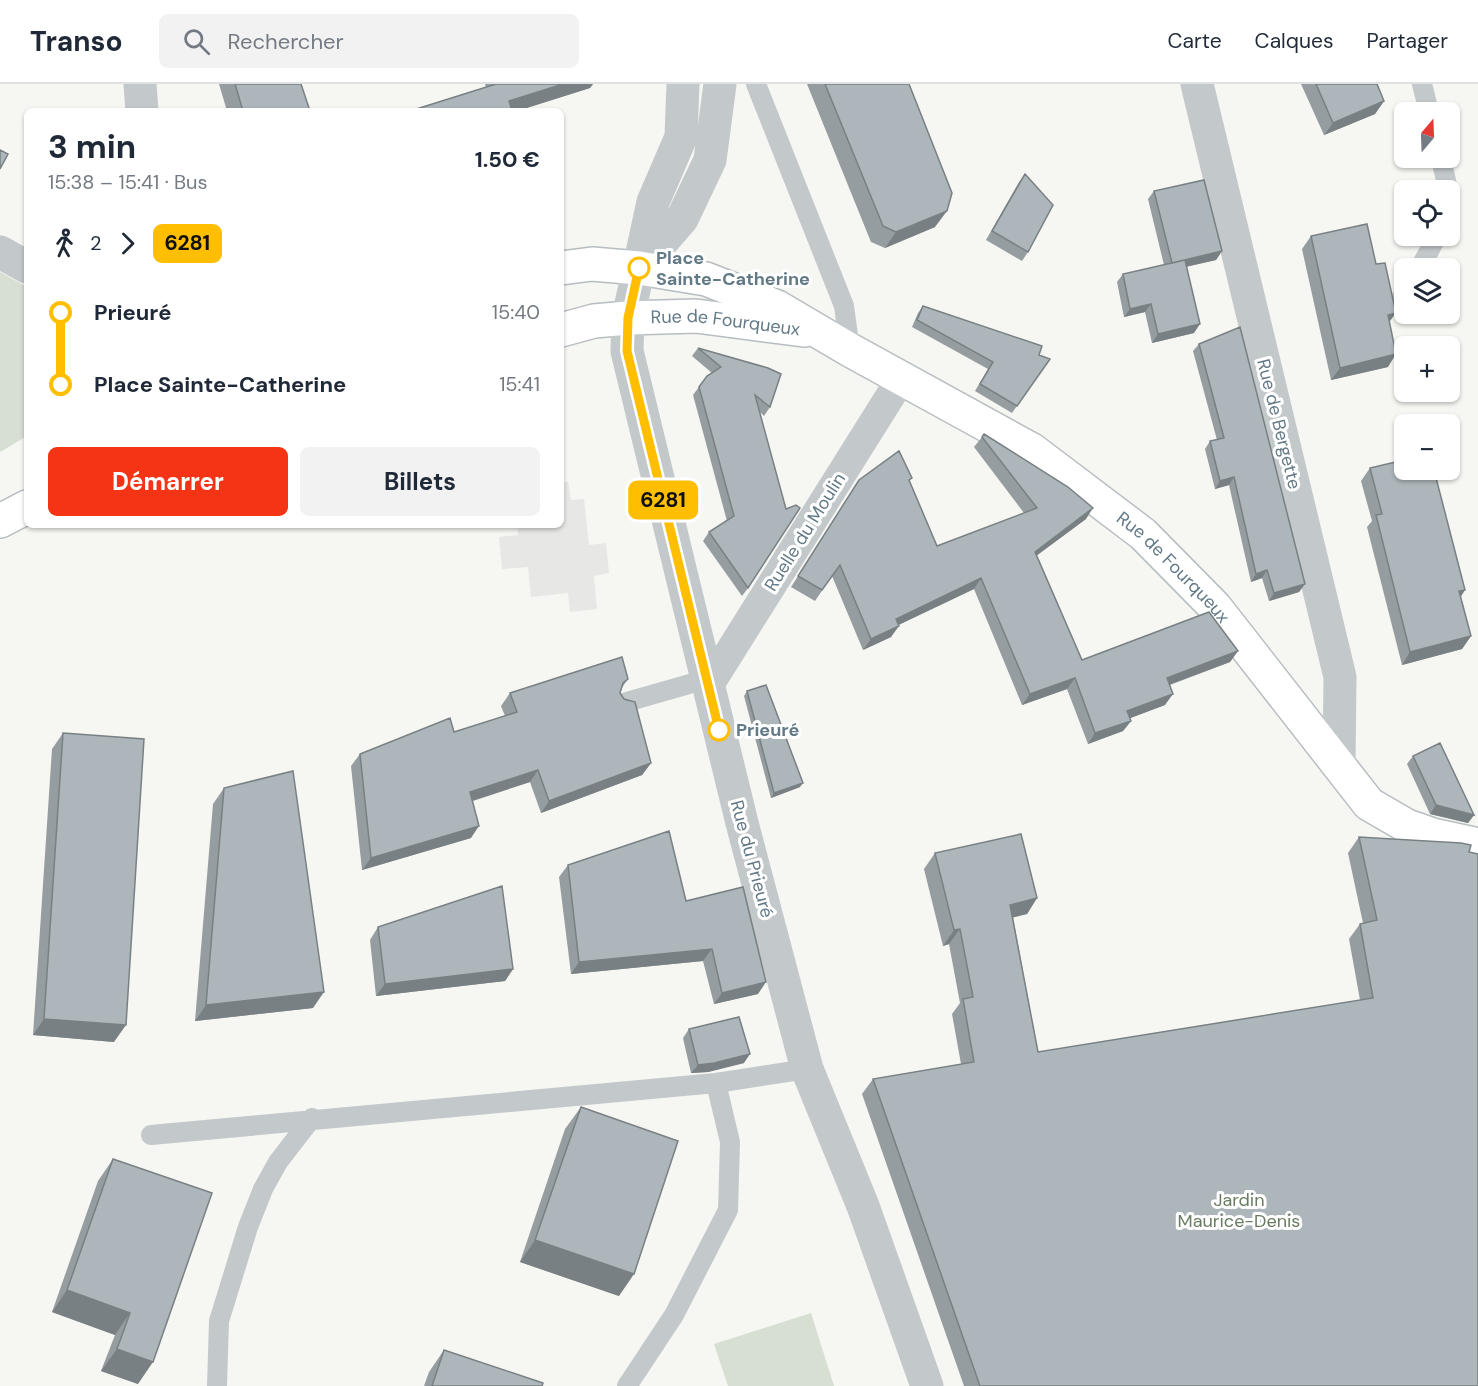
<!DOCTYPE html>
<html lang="fr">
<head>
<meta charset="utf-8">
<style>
	body { margin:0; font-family:"DM Sans",sans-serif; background:#f2f2f3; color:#1f2937; height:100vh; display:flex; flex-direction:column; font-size:22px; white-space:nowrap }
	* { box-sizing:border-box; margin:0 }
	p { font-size:20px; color:#747a83 }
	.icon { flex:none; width:33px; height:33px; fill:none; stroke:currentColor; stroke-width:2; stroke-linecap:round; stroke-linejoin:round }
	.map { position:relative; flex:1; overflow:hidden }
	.panel { position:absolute; left:24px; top:24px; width:540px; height:420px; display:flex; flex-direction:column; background:#fff; border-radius:9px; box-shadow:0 2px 4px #0004 }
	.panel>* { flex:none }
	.badge { padding:0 12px; border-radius:9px; font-size:21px; line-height:39px }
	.needle { width:39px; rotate:19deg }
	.fabs { position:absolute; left:1394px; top:18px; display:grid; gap:12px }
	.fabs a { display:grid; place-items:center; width:66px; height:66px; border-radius:9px; background:#fff; box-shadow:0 2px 4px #0004; font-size:30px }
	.map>.badge { position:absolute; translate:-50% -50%; box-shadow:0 0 0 3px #fff }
	.legs { display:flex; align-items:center; gap:9px; height:66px; padding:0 24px; font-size:20px }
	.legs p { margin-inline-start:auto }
	.head { display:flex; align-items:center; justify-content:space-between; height:102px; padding:0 24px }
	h1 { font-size:33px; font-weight:700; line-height:45px }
	.button { display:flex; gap:12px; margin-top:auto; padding:12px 24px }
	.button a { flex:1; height:69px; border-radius:9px; background:#f43414; color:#fff; font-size:24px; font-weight:700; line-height:69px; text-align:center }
	.button a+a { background:#f2f2f3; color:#1f2937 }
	ul { padding:0 24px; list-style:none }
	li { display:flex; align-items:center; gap:21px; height:72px; font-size:22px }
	li i { display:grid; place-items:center; width:9px; height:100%; margin:0 8px; background:currentColor }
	li i::after { content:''; width:15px; height:15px; margin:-8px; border:4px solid; border-radius:50%; background:#fff }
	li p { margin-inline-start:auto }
	li:first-child i { background:linear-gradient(#0000 50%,currentColor 0) }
	li:last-child i { background:linear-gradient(currentColor 50%,#0000 0) }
	header { display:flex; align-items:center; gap:36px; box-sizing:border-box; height:84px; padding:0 30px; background:#fff; border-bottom:2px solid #e0e1e3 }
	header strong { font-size:28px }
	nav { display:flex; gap:33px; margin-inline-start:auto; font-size:21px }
	.search { width:420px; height:54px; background:#f2f2f3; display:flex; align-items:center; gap:15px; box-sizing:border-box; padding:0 21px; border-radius:9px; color:#747a83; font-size:22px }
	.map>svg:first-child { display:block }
	.built { fill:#e7e7e5 }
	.green { fill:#d7ded2 }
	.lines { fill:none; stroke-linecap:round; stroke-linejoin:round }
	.secondary-casing { stroke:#b7bdc1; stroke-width:36 }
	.service { stroke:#c3c8cb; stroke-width:20 }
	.pedestrian { stroke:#c3c8cb; stroke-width:30 }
	.minor { stroke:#c3c8cb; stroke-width:33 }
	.tertiary { stroke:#c3c8cb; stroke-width:33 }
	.secondary { stroke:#fff; stroke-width:33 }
	.wall { fill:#959da1 }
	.shaded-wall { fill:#798083 }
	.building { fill:#adb7bb; stroke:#798083; stroke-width:1.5 }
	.line-1-casing { stroke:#fff; stroke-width:14 }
	.line-1 { stroke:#ffbe00; stroke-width:9 }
	.stop-1-dot { fill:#fff; stroke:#ffbe00; stroke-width:3 }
	.labels { text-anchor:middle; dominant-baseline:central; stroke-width:6; stroke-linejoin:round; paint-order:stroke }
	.stop-label { font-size:18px; font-weight:bold; fill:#627986; stroke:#fff; text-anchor:start }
	.street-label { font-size:18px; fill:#627986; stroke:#fff }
	.park-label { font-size:18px; fill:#697c61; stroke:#fff }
</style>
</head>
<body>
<header>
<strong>Transo</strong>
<div class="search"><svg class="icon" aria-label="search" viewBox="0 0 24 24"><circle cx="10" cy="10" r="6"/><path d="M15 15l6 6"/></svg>Rechercher</div>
<nav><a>Carte</a><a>Calques</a><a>Partager</a></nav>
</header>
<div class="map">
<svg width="1478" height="1302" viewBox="0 0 1478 1302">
	<rect width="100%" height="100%" fill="#f6f6f2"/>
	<path class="built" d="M561,398H568L571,416L584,415L589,461L606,459L609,489L594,492L597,525L570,528L568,509L531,513L528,483L502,485L499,453L518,451L517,441H561Z"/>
	<path class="green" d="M0,188L27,203V352L0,368Z
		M811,1229L834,1302H728L714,1260Z"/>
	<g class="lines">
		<g class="secondary-casing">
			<g id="secondary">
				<path id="s1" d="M561,184L592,180L639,184L706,195L777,223L850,266L1032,366L1143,450L1215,523L1369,720L1407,742L1433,751L1478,761"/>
				<path id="s2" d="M561,246L594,237L628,234L696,232L804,246"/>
				<path d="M0,437L27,423"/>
			</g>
		</g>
		<path class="service" d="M756,0L844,222L850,266
			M1422,0L1429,28
			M1441,74L1448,106
			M1420,184L1437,152
			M1402,213L1404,211
			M623,619L707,595
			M151,1051L716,999L807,985
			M217,1302L219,1237L248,1143L263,1105L278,1078L312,1034
			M627,1302L674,1231L728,1126L730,1058L716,999"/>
		<path class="pedestrian" d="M709,601L901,295"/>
		<path class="minor" d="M140,0L142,27
			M1197,0L1340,593L1339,682
			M0,168L27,183
			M628,234L627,267L742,739L807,985L863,1122L927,1302"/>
		<path class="tertiary" d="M640,183L682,135L710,76L720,0
			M628,234L653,118L681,53L683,0"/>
		<use href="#secondary" class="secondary"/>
	</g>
	<path class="wall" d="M219,0H301L310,27H227Z
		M485,0H593L590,4L517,27H410L486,3Z
		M807,0H909L935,143L885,164L871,158Z
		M1301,0H1377L1384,17L1375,30L1324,51Z
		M1025,90L1028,168L1022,177L986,156L1019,98Z
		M1154,107L1222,167L1216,176L1186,183L1194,249L1152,259L1145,228L1124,233L1117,198L1123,190L1164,181L1148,115Z
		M1311,152L1389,237L1388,283L1331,296L1302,165Z
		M923,222L1039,271L1050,275L1012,329L975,307L988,285L912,243L918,229Z
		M1199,260L1305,500L1299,508L1269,517L1262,494L1251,498L1229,401L1215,405L1205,365L1210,357L1217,356L1193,267Z
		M698,264L770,323L764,332L760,328L748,504L742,512L703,457L709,448L727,437L693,311L699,303L712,289L692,272Z
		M982,353L1086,435L1037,471L1082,576L1238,567L1230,578L1170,601L1165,621L1130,634L1131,637L1123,647L1088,660L1067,605L1022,621L974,505L898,541L891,553L863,566L832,492L815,517L791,503L859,396L909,397L937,462L1024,429L974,363Z
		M1370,384L1461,513L1471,552L1462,565L1402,581L1367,443L1372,437L1361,397Z
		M628,595L621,605L620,609L651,679L642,691L541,729L530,698L473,717L471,754L362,786L351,682L360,670L454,648L505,632L501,622L510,609Z
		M747,607L800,703L771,714L744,612Z
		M63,649L114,958L33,951L52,665Z
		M1413,672L1474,731L1468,739L1430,730L1407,680Z
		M224,704L313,924L195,937L213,720Z
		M1359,753L1469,768L1478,1302H964L862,1010L873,995L961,980L952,930L960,919L949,860L943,862L924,785L935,769L1037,814L1027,830L1013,833L1038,968L1360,916L1349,855L1360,840L1363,839L1348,769Z
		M568,781L686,817L758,910L714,920L703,877L571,890L559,793Z
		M378,843L513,885L505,897L376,912L370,856Z
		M689,945L744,979L708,988L691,989L683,954Z
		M581,1023L619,1212L520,1178L565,1045Z
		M113,1075L138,1300L101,1287L115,1251L52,1228L98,1097Z
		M444,1266L542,1302H424L429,1288Z"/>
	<path class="shaded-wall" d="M563,0H593L590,4L517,27H502L509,17Z
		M1384,17L1375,30L1324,51L1333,39Z
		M947,127L935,143L885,164L896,148Z
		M1222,167L1216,176L1166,187L1172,179Z
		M1151,220L1145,228L1124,233L1130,225Z
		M1396,229L1387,241L1388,231Z
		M1200,240L1194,249L1152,259L1158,250Z
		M1396,270L1388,283L1331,296L1340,284Z
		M1234,393L1229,401L1215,405L1220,397Z
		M1093,424L1086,435L1028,478L1035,468Z
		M1267,486L1262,494L1251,498L1256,490Z
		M981,494L974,505L888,546L896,535Z
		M1305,500L1299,508L1269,517L1274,509Z
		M1465,506L1457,519L1459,507Z
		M899,542L891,553L863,566L871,555Z
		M1471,552L1462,565L1402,581L1410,568Z
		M1238,567L1230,578L1160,604L1167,594Z
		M1075,594L1067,605L1022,621L1030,610Z
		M1173,610L1165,621L1120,638L1127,627Z
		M1131,637L1123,647L1088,660L1095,649Z
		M651,679L642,691L541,729L549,717Z
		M538,686L530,698L462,720L470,708Z
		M803,699L800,703L771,714L774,709Z
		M1436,721L1474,731L1468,739L1430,730Z
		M479,742L471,754L362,786L371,774Z
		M1037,814L1027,830L1000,837L1010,821Z
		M960,845L949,860L943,862L954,846Z
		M712,865L703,877L571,890L579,878Z
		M513,885L505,897L376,912L385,900Z
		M766,898L758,910L714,920L722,909Z
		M324,908L313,924L195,937L206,921Z
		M44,935L126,941L114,958L33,951Z
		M750,970L744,979L708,988L691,989L698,981Z
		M535,1156L634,1190L619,1212L520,1178Z
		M67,1206L130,1229L115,1251L52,1228Z
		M117,1265L153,1278L138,1300L101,1287Z"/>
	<path class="building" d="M235,0H301L310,27H243Z
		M496,0H563L509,17L512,27H410Z
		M825,0H909L952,109L947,127L896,148L883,142Z
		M1316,0H1377L1384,17L1333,39Z
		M0,66L8,70L0,85Z
		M1025,90L1053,121L1028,168L992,147Z
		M1204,96L1222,167L1172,179L1154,107Z
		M1367,140L1376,180L1385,179L1396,229L1388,231L1396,270L1340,284L1311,152Z
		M1185,176L1200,240L1158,250L1151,220L1130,225L1123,190Z
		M923,222L1042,262L1039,271L1050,275L1017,322L980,300L993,278L917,236Z
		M1240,243L1305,500L1274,509L1267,486L1256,490L1234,393L1220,397L1210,357L1224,354L1199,260Z
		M698,264L768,284L781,290L770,323L755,311L786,425L796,421L800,424L748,504L709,448L734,432L699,303L707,292L721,283Z
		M984,350L1068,403L1093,424L1035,468L1082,576L1209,528L1238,567L1167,594L1173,610L1127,627L1131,637L1095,649L1075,594L1030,610L981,494L896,535L899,542L871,555L840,481L822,506L798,492L859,396L899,367L912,394L909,396L937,462L1037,424L982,353Z
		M1404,376V386H1434L1465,506L1459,507L1471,552L1410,568L1376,431L1382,430L1370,384Z
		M622,573L628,595L623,599L620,609L624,615L635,618L651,679L549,717L538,686L470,708L479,742L371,774L360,670L450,634L454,648L517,628L510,609Z
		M766,601L803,699L774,709L747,607Z
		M63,649L144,655L126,941L44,935Z
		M1440,659L1474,731L1436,721L1413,672Z
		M293,687L324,908L206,921L224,704Z
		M669,747L686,817L743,803L766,898L722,909L712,865L579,878L568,781Z
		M1021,750L1037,814L1010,821L1038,968L1373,914L1360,840L1377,836L1359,753L1461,759L1471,761L1469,768L1478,770V1302H980L873,995L974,978L963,915L973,913L960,845L954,846L935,769Z
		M502,802L513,885L385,900L378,843Z
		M739,933L750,970L714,979L698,981L689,945Z
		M581,1023L678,1057L634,1190L535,1156Z
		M113,1075L212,1109L153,1278L117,1265L130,1229L67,1206Z
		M444,1266L543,1299L542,1302H432Z"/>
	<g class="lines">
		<g class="line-1-casing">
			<path id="line-1" d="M639,184L628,234L627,267L719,646"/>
		</g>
		<use href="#line-1" class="line-1"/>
	</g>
	<g class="stop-1-dot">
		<circle cx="639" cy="184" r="10"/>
		<circle cx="719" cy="646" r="10"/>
	</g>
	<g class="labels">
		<g class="stop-label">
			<text x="656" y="174">Place<tspan x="656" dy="21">Sainte-Catherine</tspan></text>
			<text x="736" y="646">Prieuré</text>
		</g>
		<g class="street-label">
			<text stroke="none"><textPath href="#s2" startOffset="166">Rue de Fourqueux</textPath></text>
			<text transform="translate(1279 340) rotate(76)">Rue de Bergette</text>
			<text transform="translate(805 448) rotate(-58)">Ruelle du Moulin</text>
			<text stroke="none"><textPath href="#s1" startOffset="699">Rue de Fourqueux</textPath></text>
			<text transform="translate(752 775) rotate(75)">Rue du Prieuré</text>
		</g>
		<g class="park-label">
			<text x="1239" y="1116">Jardin<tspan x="1239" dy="21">Maurice-Denis</tspan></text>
		</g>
	</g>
</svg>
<div class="fabs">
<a><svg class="needle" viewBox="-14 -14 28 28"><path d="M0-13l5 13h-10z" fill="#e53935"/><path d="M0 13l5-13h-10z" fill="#747a83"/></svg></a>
<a><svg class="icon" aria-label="locate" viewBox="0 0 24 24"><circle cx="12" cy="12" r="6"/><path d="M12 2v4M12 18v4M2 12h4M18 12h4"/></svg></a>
<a><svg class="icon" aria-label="layers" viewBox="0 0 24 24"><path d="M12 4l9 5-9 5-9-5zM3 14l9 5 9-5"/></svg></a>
<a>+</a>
<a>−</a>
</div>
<b class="badge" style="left:663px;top:416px;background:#ffbe00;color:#111">6281</b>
<section class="panel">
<div class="head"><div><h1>3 min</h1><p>15:38 – 15:41 · Bus</p></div><b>1.50 €</b></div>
<div class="legs"><svg class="icon" aria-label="walk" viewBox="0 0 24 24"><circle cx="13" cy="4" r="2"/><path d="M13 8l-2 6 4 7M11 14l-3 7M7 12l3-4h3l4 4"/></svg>2<svg class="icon" aria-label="forward" viewBox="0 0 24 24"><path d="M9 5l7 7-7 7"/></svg><b class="badge" style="background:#ffbe00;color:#111">6281</b></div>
<ul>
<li><i style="color:#ffbe00"></i><b>Prieuré</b><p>15:40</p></li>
<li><i style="color:#ffbe00"></i><b>Place Sainte-Catherine</b><p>15:41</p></li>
</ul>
<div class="button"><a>Démarrer</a><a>Billets</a></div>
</section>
</div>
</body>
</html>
